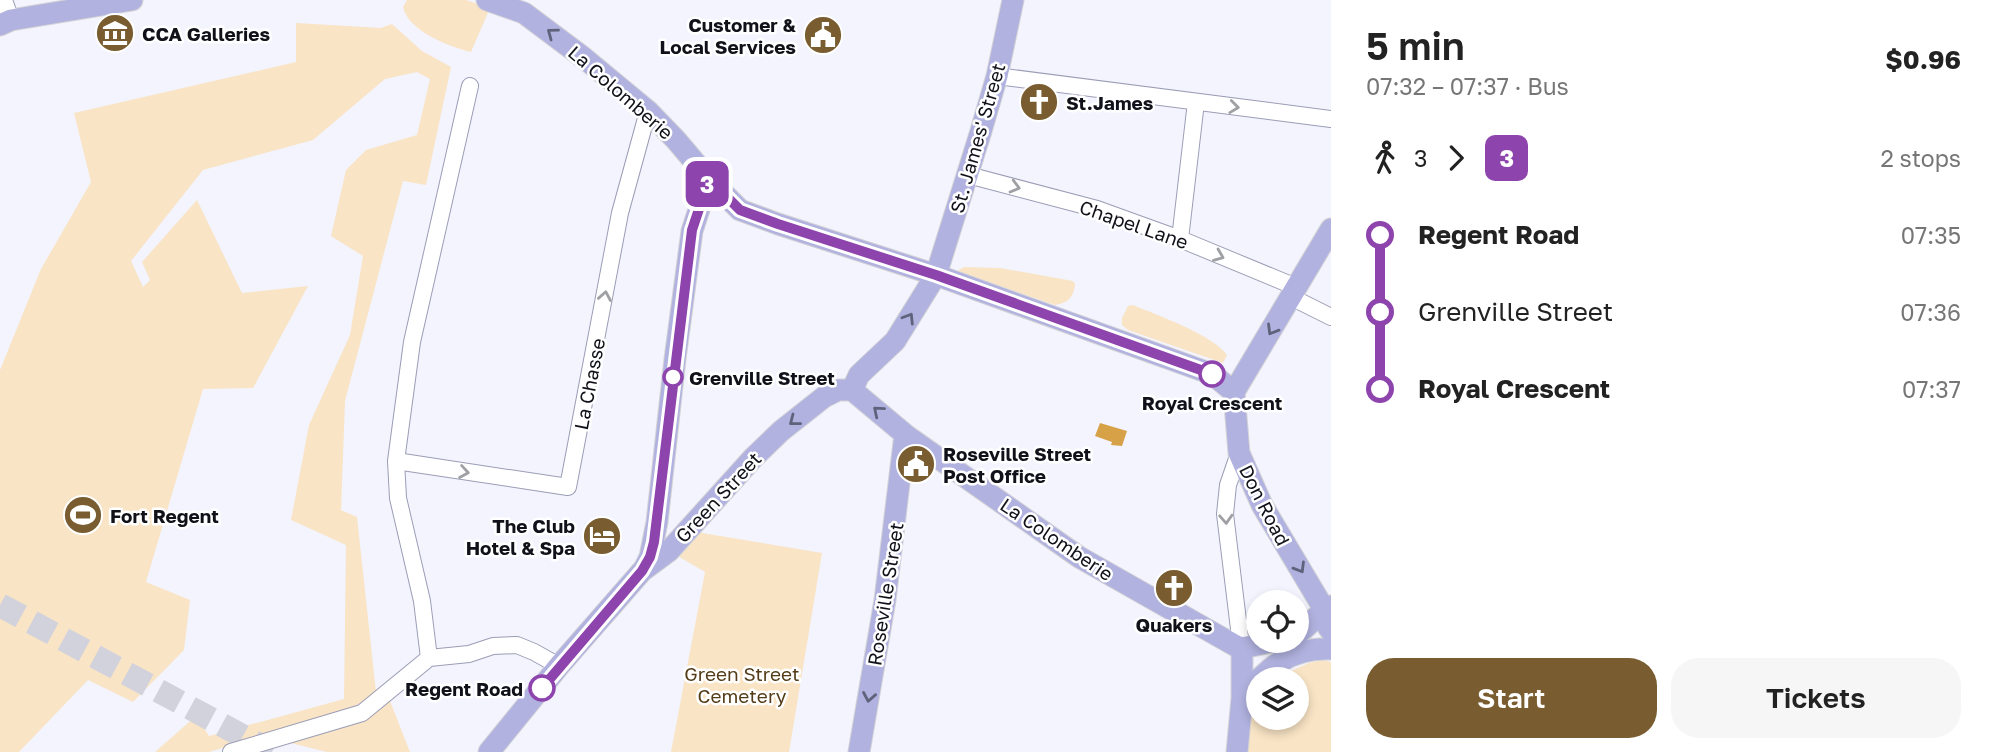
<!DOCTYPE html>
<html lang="en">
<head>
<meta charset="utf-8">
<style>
	body { margin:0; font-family:"Golos Text",sans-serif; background:#f6f6f6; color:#222; height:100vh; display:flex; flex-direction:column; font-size:26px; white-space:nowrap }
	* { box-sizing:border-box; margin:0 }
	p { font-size:23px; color:#767676 }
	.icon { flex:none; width:38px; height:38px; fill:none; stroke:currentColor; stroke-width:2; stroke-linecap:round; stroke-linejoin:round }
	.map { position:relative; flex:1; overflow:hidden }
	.panel { display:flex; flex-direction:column; background:#fff; width:665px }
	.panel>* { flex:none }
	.badge { padding:0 14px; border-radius:10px; font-size:24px; line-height:46px }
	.controls { position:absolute; left:1246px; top:590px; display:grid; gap:14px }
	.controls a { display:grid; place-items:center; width:63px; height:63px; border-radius:50%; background:#fff; box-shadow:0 4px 10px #0003; font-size:35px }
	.map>.badge { position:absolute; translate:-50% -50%; box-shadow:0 0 0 4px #fff }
	.legs { display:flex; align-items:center; gap:10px; height:77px; padding:0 35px; font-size:23px }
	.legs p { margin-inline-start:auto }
	.head { display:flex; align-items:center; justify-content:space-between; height:119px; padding:0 35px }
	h1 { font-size:38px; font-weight:600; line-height:52px }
	.primary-button { display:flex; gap:14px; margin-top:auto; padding:14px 35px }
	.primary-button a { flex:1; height:80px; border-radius:28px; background:#795d30; color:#fff; font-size:28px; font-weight:600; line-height:80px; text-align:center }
	.primary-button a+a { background:#f6f6f6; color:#222 }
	ul { padding:0 35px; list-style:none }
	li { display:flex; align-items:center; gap:24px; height:77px; font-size:26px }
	li i { display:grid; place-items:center; width:10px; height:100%; margin:0 9px; background:currentColor }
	li i::after { content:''; width:18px; height:18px; margin:-9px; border:5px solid; border-radius:50%; background:#fff }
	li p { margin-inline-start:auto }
	li:first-child i { background:linear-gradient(#0000 50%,currentColor 0) }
	li:last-child i { background:linear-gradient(currentColor 50%,#0000 0) }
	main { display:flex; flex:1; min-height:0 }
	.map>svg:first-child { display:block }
	.green { fill:#f9e4c5 }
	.water { fill:#d7a148 }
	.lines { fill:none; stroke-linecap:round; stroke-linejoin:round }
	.highway-tunnel { stroke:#d1d2dc; stroke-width:24; stroke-dasharray:24 12; stroke-linecap:butt }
	.minor-casing { stroke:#9b9db5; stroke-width:18 }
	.major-casing { stroke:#d4d4d6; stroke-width:23 }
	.minor { stroke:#fff; stroke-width:16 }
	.major { stroke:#b1b2df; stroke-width:21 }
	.oneway { stroke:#60627c }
	.oneway2 { stroke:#9fa0a3 }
	.line-1-casing { stroke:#fff; stroke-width:16 }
	.line-1 { stroke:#8e44ad; stroke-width:10 }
	.stop-1-dot { fill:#fff; stroke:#8e44ad; stroke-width:3.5 }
	.labels { text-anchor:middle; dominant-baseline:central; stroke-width:5; stroke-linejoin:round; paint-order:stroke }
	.poi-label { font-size:19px; font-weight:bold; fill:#101119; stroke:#fff; text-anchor:start }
	.street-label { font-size:19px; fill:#101119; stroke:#fff }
	.stop-label { font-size:19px; font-weight:bold; fill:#101119; stroke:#fff; text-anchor:start }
	.park-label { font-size:19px; fill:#533c17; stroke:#fff }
</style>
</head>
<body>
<main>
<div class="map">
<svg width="1331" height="752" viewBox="0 0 1331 752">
	<rect width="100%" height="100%" fill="#f3f4fe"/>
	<path class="green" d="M407,0H466L490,8L471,52C450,47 408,31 403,7Z
		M296,23L381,28L392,24L422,51L451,67L426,185L403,181L345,401L341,510L357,517L376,692L353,708L329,717L209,752H155L196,716L209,736L344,699L346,545L291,520L309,425L350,335L363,256L331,236L346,170L366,150L417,135L430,79L417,72L385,79L313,140L203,170L131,261L143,287L150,280L142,262L197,200L242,293L308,286L253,388L203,389L146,582L190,600L184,650L133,702L88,680L19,752H0V370L41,269L91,182L74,113L296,62Z
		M964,267L1000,268L1073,281L1075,284C1074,297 1068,303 1055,305L957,271Z
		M1133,305C1157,315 1213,335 1227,355L1223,363L1128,330L1122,325V318L1128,306Z
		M696,532L822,553L789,752H671L705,572L676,555Z
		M1322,660L1331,662V752H1246L1253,700L1258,694V718H1297V679H1273L1309,663Z
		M390,701L410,752H327L287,742L371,716Z"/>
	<path class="water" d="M1100,423L1127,431L1122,446L1111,445L1112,442L1095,436Z"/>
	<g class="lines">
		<path class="highway-tunnel" d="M0,605L272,752"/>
		<g class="minor-casing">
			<path id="minor" d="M4,0L11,20
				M997,76L1331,119
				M968,175L1097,209L1180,239L1296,287
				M1180,239L1196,102
				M1291,297L1331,317
				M396,461L568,487L620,213L648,111
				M1236,646L1240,637L1225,514L1228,485L1239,453
				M429,658L422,601L398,498L396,461L412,342L470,86
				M429,658L469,654L493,646L517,645L534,652L559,666
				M231,752L362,713L429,658"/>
		</g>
		<g class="major-casing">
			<path id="major" d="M487,0L524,13L584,58L648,111L676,140L709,179L740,210L778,224L936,275L1212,374L1234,392L1239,453L1262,505L1324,609L1328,627L1331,631
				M0,25L11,20L132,0
				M852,390L907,436L1079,557L1236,646L1242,648L1280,640
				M852,390L859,375L895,341L936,275L981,131L997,76L1013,0
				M1234,392L1331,229
				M644,569L650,557L657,522L675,359L692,231L709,179
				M1297,634C1310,626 1318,612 1331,606
				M1242,698C1267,668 1290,647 1331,649
				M489,752L559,666L642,571L669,551L753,458L781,431L824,397L838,390H852
				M859,752L885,600L904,442L907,436
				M1237,752L1242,698V648"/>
		</g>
		<use href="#minor" class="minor"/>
		<use href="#major" class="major"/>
	</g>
	<defs><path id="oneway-chevron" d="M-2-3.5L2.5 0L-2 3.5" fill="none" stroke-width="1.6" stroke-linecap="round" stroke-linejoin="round" transform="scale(1.75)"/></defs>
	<g class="oneway">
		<use href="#oneway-chevron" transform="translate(552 33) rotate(-143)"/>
		<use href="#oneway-chevron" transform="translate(909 318) rotate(-58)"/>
		<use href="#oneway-chevron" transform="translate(1272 330) rotate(121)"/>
		<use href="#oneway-chevron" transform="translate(878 411) rotate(-140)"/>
		<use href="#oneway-chevron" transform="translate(794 421) rotate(142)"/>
		<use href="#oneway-chevron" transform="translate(1300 568) rotate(59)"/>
		<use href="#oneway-chevron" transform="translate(869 697) rotate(100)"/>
	</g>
	<g class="oneway2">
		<use href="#oneway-chevron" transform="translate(1234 107) rotate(7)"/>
		<use href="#oneway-chevron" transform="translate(1015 187) rotate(15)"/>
		<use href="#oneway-chevron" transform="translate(1219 256) rotate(22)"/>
		<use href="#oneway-chevron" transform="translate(605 296) rotate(-80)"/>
		<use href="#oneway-chevron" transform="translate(464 472) rotate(9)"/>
		<use href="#oneway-chevron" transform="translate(1226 519) rotate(87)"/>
	</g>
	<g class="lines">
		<g class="line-1-casing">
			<path id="line-1" d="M542,688L642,571L650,557L654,542L692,230L709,179L740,210L778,224L936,275L1212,374"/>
		</g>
		<use href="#line-1" class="line-1"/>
	</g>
	<defs>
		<g id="museum-disc" transform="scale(2.0125)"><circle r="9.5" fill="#795d30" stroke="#fff"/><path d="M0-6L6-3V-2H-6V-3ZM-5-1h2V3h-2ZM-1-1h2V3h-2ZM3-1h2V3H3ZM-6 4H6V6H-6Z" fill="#fff"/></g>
		<g id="civic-disc" transform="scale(2.0125)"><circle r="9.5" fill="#795d30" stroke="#fff"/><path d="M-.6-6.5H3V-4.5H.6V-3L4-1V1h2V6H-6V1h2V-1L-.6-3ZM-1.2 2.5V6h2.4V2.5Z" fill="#fff"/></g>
		<g id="church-disc" transform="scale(2.0125)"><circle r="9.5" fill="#795d30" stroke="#fff"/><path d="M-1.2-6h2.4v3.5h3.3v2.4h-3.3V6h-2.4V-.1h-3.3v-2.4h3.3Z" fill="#fff"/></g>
		<g id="stadium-disc" transform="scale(2.0125)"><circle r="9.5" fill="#795d30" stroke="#fff"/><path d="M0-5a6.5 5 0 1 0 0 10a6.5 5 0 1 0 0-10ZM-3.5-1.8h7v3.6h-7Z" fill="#fff"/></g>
		<g id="hotel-disc" transform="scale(2.0125)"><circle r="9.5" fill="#795d30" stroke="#fff"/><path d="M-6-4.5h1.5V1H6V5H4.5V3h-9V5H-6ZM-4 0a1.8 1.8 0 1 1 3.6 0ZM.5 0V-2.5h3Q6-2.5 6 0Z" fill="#fff"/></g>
	</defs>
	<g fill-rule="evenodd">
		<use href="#museum-disc" x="115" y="33"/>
		<use href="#civic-disc" x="823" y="35"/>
		<use href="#church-disc" x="1039" y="102"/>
		<use href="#civic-disc" x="916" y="464"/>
		<use href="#stadium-disc" x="83" y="515"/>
		<use href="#hotel-disc" x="602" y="536"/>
		<use href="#church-disc" x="1174" y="588"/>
	</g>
	<g class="stop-1-dot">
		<circle cx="1212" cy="374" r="12"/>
		<circle cx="673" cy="377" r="9"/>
		<circle cx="542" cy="688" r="12"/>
	</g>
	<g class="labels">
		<g class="poi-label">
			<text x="796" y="24" text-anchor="end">Customer &amp;<tspan x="796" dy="22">Local Services</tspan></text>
			<text x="142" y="33">CCA Galleries</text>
			<text x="1066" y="102">St.James</text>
			<text x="943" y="453">Roseville Street<tspan x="943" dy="22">Post Office</tspan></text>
			<text x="110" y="515">Fort Regent</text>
			<text x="575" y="525" text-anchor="end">The Club<tspan x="575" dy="22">Hotel &amp; Spa</tspan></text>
			<text x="1174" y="624" text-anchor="middle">Quakers</text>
		</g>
		<g class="street-label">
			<text transform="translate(621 92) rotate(41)">La Colomberie</text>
			<text transform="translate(977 138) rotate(-74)">St. James' Street</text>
			<text transform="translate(1134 224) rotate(19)">Chapel Lane</text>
			<text transform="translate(589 384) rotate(-79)">La Chasse</text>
			<text transform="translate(718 497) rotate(-47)">Green Street</text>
			<text transform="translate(1265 505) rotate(63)">Don Road</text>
			<text transform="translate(1057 539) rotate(34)">La Colomberie</text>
			<text transform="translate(885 594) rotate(-81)">Roseville Street</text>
		</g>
		<g class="stop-label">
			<text x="689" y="377">Grenville Street</text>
			<text x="1212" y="402" text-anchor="middle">Royal Crescent</text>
			<text x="523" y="688" text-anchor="end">Regent Road</text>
		</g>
		<g class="park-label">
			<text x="742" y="673">Green Street<tspan x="742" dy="22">Cemetery</tspan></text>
		</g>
	</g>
</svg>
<div class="controls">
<a><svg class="icon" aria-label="locate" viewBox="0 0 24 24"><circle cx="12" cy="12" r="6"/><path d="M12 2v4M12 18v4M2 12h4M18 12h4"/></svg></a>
<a><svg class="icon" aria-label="layers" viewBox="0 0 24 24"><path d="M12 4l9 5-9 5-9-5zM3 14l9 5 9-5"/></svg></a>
</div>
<b class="badge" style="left:707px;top:184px;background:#8e44ad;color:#fff">3</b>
</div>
<section class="panel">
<div class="head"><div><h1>5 min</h1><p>07:32 – 07:37 · Bus</p></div><b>$0.96</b></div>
<div class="legs"><svg class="icon" aria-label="walk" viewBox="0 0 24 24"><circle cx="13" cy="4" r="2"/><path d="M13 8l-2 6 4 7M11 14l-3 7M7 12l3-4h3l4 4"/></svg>3<svg class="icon" aria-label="forward" viewBox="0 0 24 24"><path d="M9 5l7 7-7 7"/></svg><b class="badge" style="background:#8e44ad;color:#fff">3</b><p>2 stops</p></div>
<ul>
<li><i style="color:#8e44ad"></i><b>Regent Road</b><p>07:35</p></li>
<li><i style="color:#8e44ad"></i><span>Grenville Street</span><p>07:36</p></li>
<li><i style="color:#8e44ad"></i><b>Royal Crescent</b><p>07:37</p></li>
</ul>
<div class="primary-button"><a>Start</a><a>Tickets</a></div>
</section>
</main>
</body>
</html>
